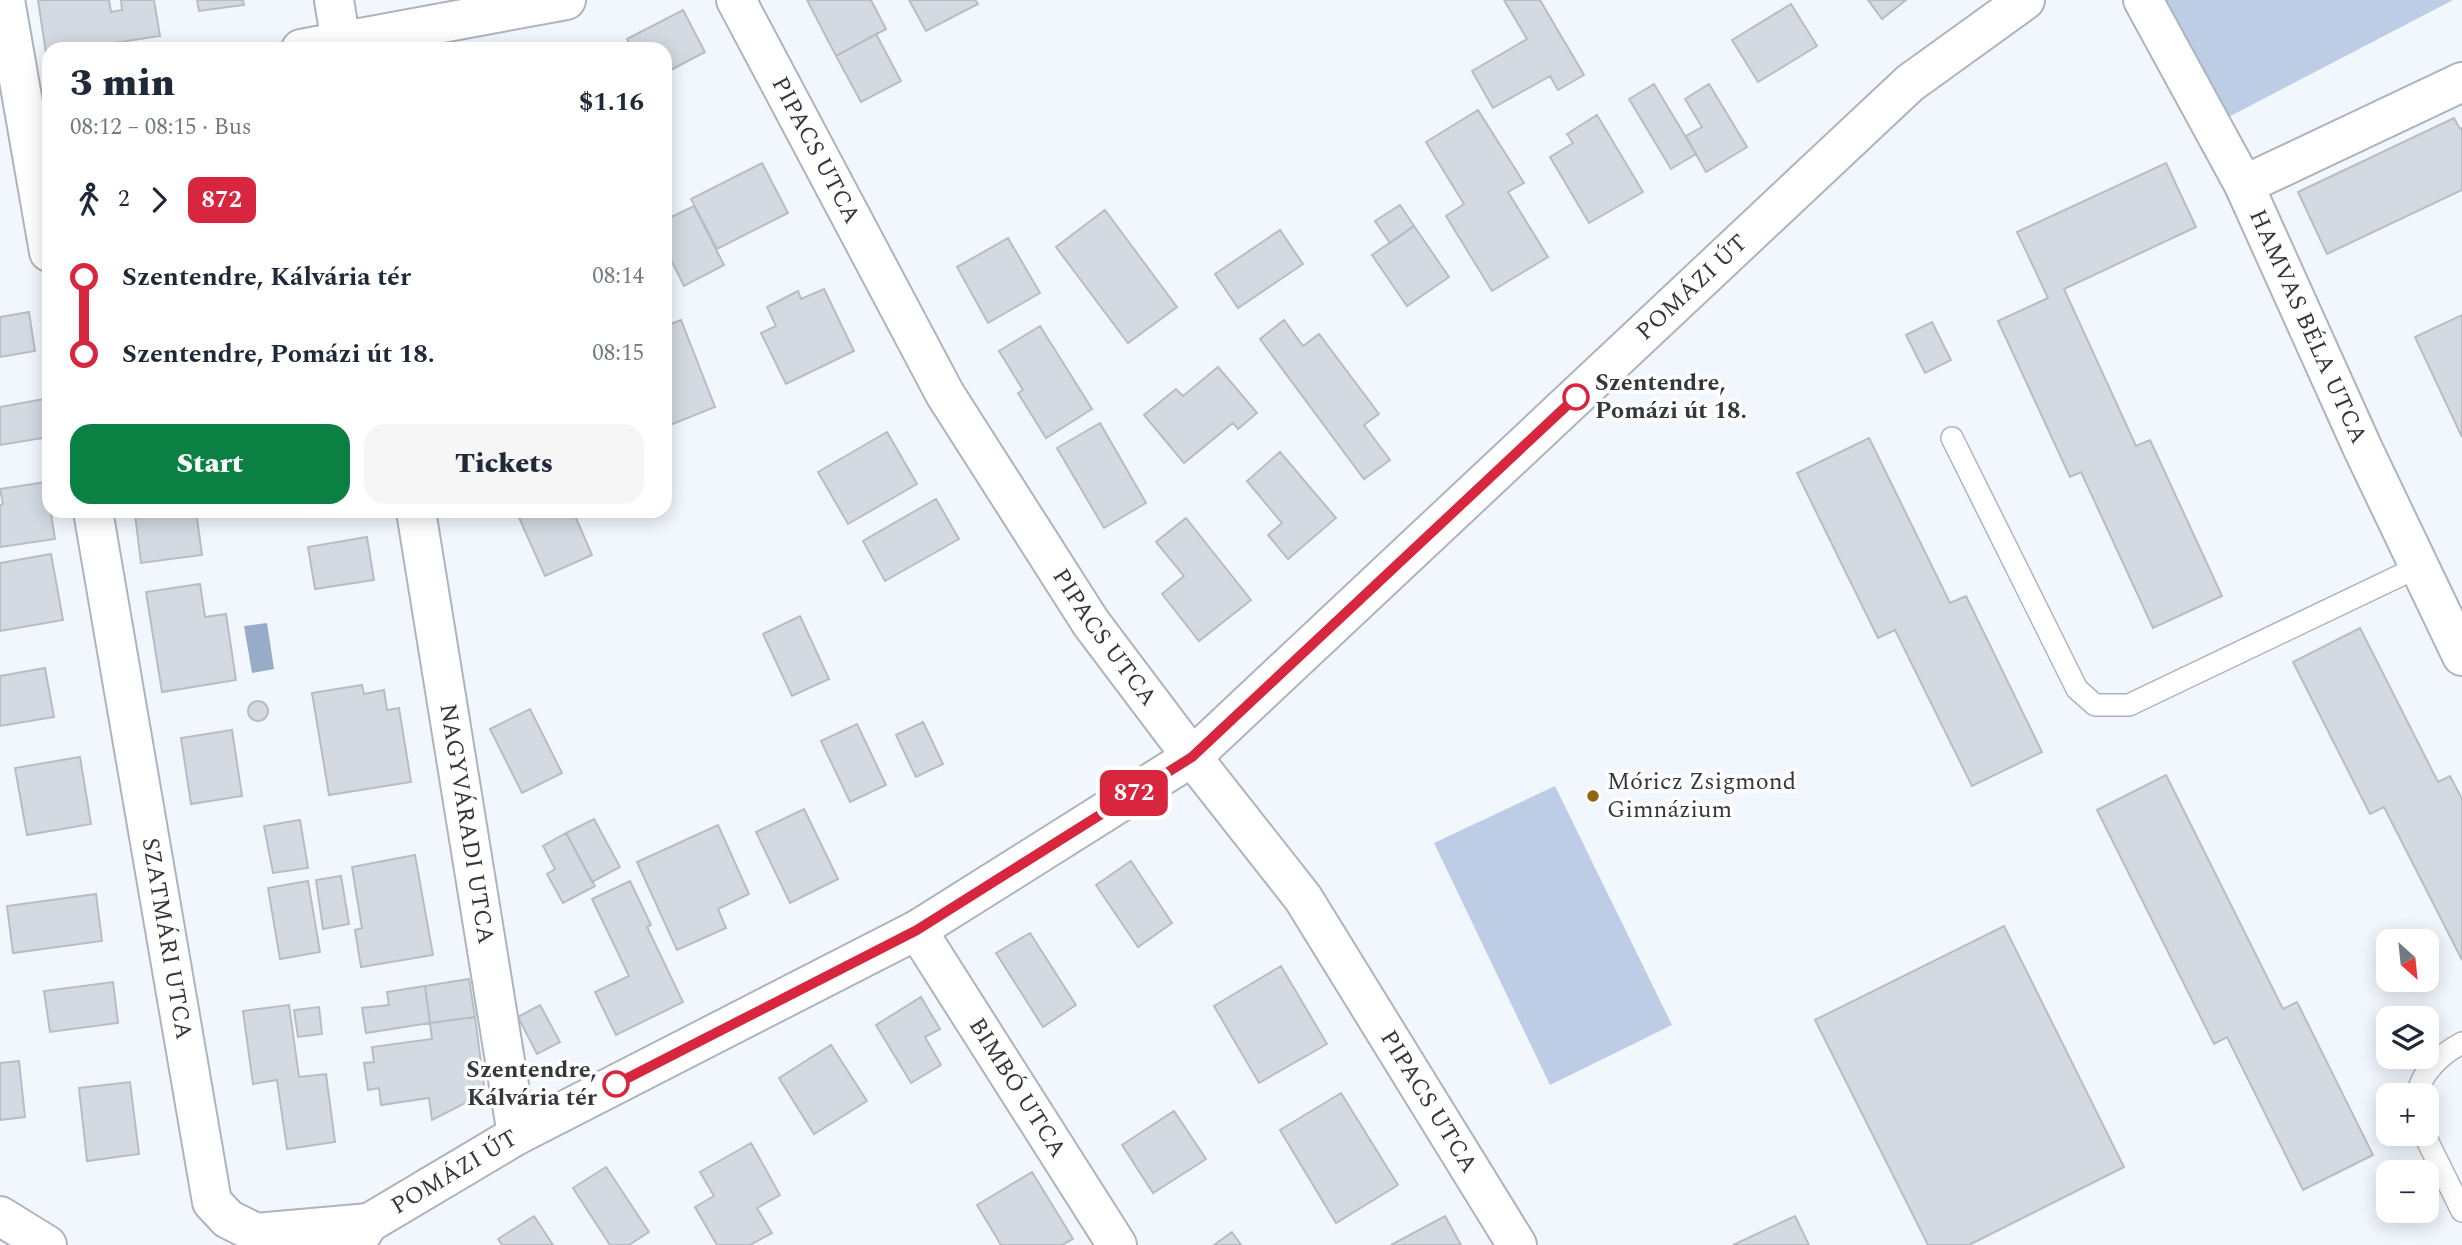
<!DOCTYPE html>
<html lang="en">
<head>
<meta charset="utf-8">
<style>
	body { margin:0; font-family:Spectral,serif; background:#f6f6f7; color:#1f2937; height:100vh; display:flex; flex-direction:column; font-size:26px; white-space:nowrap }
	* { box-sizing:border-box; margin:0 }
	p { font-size:23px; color:#747a83 }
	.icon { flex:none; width:38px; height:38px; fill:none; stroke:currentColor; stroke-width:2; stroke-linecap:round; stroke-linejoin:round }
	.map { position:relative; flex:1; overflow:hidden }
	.side { position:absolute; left:42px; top:42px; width:630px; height:476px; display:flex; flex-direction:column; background:#fff; border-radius:21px; box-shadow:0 4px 18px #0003 }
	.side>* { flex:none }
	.badge { padding:0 14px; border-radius:10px; font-size:24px; line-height:46px }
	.needle { width:46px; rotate:153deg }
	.controls { position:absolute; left:2376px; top:929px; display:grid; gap:14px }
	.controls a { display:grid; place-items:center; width:63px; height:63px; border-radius:14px; background:#fff; box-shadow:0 4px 18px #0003; font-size:35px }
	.map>.badge { position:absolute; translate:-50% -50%; box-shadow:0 0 0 4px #fff }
	.legs { display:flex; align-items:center; gap:10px; height:77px; padding:0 28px; font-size:23px }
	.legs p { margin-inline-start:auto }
	.summary { display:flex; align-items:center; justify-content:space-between; height:119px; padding:0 28px }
	h1 { font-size:38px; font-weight:800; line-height:52px }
	.cta { display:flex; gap:14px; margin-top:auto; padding:14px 28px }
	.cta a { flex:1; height:80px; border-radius:21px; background:#0b8043; color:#fff; font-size:28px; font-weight:800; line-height:80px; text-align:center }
	.cta a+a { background:#f6f6f7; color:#1f2937 }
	ul { padding:0 28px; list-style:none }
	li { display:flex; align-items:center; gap:24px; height:77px; font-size:26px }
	li i { display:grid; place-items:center; width:10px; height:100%; margin:0 9px; background:currentColor }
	li i::after { content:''; width:18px; height:18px; margin:-9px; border:5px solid; border-radius:50%; background:#fff }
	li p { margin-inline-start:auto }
	li:first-child i { background:linear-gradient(#0000 50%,currentColor 0) }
	li:last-child i { background:linear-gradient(currentColor 50%,#0000 0) }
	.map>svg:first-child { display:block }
	.green { fill:#bdcde5 }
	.water { fill:#98abc8 }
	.building { fill:#d3dae2; stroke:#b7bdc6; stroke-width:2 }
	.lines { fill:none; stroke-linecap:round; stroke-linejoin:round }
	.lane-casing { stroke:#aeb4bd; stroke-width:24 }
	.street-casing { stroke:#aeb4bd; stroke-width:42 }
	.secondary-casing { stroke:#aeb4bd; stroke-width:42 }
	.lane { stroke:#fff; stroke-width:21 }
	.street { stroke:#fff; stroke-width:38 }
	.secondary { stroke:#fff; stroke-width:38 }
	.line-1-casing { stroke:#fff; stroke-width:16 }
	.line-1 { stroke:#d7263d; stroke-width:10 }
	.stop-1-dot { fill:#fff; stroke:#d7263d; stroke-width:3.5 }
	.poi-dot { fill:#926610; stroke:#fff; stroke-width:2.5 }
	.labels { text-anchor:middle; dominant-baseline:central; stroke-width:7; stroke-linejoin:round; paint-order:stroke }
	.street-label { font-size:24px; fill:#35373a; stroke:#fff }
	.stop-label { font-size:24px; font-weight:bold; fill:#35373a; stroke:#fff; text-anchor:start }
	.poi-label { font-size:24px; fill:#35373a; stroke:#fff; text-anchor:start }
</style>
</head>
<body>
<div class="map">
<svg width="2462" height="1245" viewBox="0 0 2462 1245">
	<rect width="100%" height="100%" fill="#f2f7fe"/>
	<path class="green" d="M2159,0H2453L2219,122Z
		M1555,786L1672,1025L1550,1085L1434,843Z"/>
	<path class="water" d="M267,623L274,669L252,673L244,626Z"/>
	<path class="building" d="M38,0H109L111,12L122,10L121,0H154L160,36L74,49H49V53H46Z
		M197,0H243L244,5L199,11Z
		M807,0H871L886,29L836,56Z
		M909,0H975L978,4L926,31Z
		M1504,0H1540L1584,75L1558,90L1550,76L1493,108L1472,71L1527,39Z
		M1868,0H1906L1882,19Z
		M1791,4L1817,46L1758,82L1732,40Z
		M683,10L705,52L665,73V49H632L627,39Z
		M876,34L901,81L861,102L836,56Z
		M1654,84L1696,154L1671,169L1629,99Z
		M1709,84L1747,147L1706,172L1686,136L1702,127L1685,99Z
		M1478,110L1524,183L1508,192L1548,257L1492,291L1446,216L1464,204L1426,142Z
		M1597,115L1643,192L1589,223L1550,157L1573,143L1567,134Z
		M2454,118L2460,129L2462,128V190L2327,254L2298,192Z
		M762,163L788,213L717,249L691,199Z
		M2166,163L2196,227L2064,289L2136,446L2150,440L2222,596L2153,628L2081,472L2070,477L1998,321L2048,298L2017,232Z
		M1400,205L1414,226L1390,243L1375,221Z
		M694,206L724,265L684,286L665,248V220Z
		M1105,210L1177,307L1128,343L1056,247Z
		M1414,226L1449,277L1407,306L1372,255Z
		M1280,230L1303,264L1238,308L1215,274Z
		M1008,238L1040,293L988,323L957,267Z
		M824,289L854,351L786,384L761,333L776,326L767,307L798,291L801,299Z
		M29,312L35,351L0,357V317Z
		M2462,315V437L2415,337Z
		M681,320L715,407L665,427V326Z
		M1284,320L1303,346L1319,334L1379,414L1364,425L1390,460L1364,479L1260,339Z
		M1932,322L1951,360L1925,373L1906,335Z
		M1040,326L1092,409L1046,438L1018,393L1023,390L999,351Z
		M1218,367L1257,413L1238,429L1233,423L1184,463L1144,415L1176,389L1183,396Z
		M44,399L49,437L0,445V407Z
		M1100,423L1146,503L1104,528L1057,448Z
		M887,432L917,484L848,524L818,472Z
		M1869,438L1950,603L1966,596L2042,752L1972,786L1895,630L1878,638L1797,473Z
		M1280,452L1336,518L1288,559L1268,535L1282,523L1247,481Z
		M46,482L55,539L0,547V505L3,504L0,489Z
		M936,499L959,539L885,581L863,541Z
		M157,511H196L202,555L141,563L135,514Z
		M516,511H573L592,555L545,576Z
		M1186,518L1251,600L1199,641L1162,594L1184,576L1156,542Z
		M367,537L374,580L315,589L308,547Z
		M51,554L63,620L0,631V563Z
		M200,584L205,617L226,614L236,680L162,692L146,592Z
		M800,616L829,679L792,696L763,634Z
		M2360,628L2438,782L2450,776L2462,799V960L2384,807L2370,814L2293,662Z
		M45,668L54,717L0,726V676Z
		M362,685L364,694L384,690L387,710L399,708L411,782L329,795L312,693Z
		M248 711a10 10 0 1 1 20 0a10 10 0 1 1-20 0Z
		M530,709L562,773L522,793L490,729Z
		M923,722L943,764L916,777L896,735Z
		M857,724L886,785L850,802L821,741Z
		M232,730L242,796L191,804L181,738Z
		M80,757L91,824L27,835L15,768Z
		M2166,775L2283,1009L2297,1002L2373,1155L2303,1190L2227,1037L2214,1044L2097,810Z
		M804,809L838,879L790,903L756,832Z
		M594,819L620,867L592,882L566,833Z
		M300,820L308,868L273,873L264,826Z
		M718,825L749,894L718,909L726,928L677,950L637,862Z
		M566,833L595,886L563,903L547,874L555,869L543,846Z
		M415,855L433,955L361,967L355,930L362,928L352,867Z
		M1131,861L1172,923L1138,947L1096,885Z
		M341,876L349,924L323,929L316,880Z
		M308,881L320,952L280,959L268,888Z
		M630,881L651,925L647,927L683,1002L616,1035L595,992L629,976L592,899Z
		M96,894L102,941L13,953L7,906Z
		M2004,926L2124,1167L1969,1245H1928L1815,1020Z
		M1030,933L1076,1005L1043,1027L996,953Z
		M1281,966L1327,1044L1259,1083L1214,1006Z
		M469,979L475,1017L430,1023L425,986Z
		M113,982L118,1023L50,1032L44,991Z
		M425,986L430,1023L366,1033L362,1008L389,1005L387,992Z
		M921,997L940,1029L925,1037L941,1065L911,1083L876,1025Z
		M289,1005L299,1077L326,1074L335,1142L287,1149L277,1080L253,1084L243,1011Z
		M540,1005L560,1042L537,1054L518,1017Z
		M319,1007L322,1034L298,1037L294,1010Z
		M475,1017L485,1093L432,1120L429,1098L381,1105L379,1088L368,1090L364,1063L374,1062L372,1047L432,1039L430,1023Z
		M831,1045L867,1101L814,1134L779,1078Z
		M19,1061L25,1117L0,1120V1063Z
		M130,1082L139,1154L87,1161L79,1088Z
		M1341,1093L1398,1185L1336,1223L1280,1130Z
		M1174,1111L1206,1159L1153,1193L1122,1145Z
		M751,1143L780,1195L757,1208L772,1233L750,1245H717L695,1207L714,1196L700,1172Z
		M606,1167L649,1232L629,1245H610L573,1188Z
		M1032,1172L1073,1239L1062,1245H1001L977,1205Z
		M534,1216L553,1245H502L498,1239Z
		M1445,1216L1461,1245H1391Z
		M1795,1216L1809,1245H1733Z
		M1232,1232L1241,1245H1214Z"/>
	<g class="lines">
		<g class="lane-casing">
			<path id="lane" d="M1952,438L2077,689L2095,705H2129L2418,567
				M2418,1096C2419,1073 2443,1053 2462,1043
				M2424,1134L2462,1211"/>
		</g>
		<g class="street-casing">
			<g id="street">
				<path d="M5,0L49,252"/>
				<path d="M334,0L342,49"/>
				<path id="s1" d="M736,0L945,394L1091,623L1192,757L1303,898L1517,1245"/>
				<path id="s2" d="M2143,0L2244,185L2363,449L2462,656"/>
				<path d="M301,49L566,0"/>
				<path d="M2244,185L2462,82"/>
				<path id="s3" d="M93,511L212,1202L228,1219L256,1233L369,1223"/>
				<path id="s4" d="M416,511L517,1135"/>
				<path id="s5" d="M917,930L1117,1245"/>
			</g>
		</g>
		<g class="secondary-casing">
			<g id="secondary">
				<path d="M0,1216L47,1245"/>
				<path id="s6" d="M354,1245L369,1223L517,1135L917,930L1192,757L1910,83L2025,0"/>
			</g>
		</g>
		<use href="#lane" class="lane"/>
		<use href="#street" class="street"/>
		<use href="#secondary" class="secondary"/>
	</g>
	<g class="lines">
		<g class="line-1-casing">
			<path id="line-1" d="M616,1084L917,930L1192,757L1576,397"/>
		</g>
		<use href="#line-1" class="line-1"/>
	</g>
	<g class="stop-1-dot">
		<circle cx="1576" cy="397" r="12"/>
		<circle cx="616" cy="1084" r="12"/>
	</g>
	<circle class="poi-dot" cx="1593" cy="796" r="7"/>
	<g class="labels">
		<g class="street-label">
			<text stroke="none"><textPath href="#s1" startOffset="170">PIPACS UTCA</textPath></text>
			<text stroke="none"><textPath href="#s6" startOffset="1659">POMÁZI ÚT</textPath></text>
			<text stroke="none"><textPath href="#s2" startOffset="366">HAMVAS BÉLA UTCA</textPath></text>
			<text stroke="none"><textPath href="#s1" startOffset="737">PIPACS UTCA</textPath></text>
			<text stroke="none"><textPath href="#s4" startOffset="317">NAGYVÁRADI UTCA</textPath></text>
			<text stroke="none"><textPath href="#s3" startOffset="434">SZATMÁRI UTCA</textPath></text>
			<text stroke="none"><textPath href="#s5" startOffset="187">BIMBÓ UTCA</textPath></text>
			<text stroke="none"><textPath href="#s1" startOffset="1304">PIPACS UTCA</textPath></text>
			<text stroke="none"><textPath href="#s6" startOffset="126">POMÁZI ÚT</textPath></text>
		</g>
		<g class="stop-label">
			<text x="1595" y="383">Szentendre,<tspan x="1595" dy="28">Pomázi út 18.</tspan></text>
			<text x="597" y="1070" text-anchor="end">Szentendre,<tspan x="597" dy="28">Kálvária tér</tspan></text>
		</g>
		<g class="poi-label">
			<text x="1607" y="782">Móricz Zsigmond<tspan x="1607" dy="28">Gimnázium</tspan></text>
		</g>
	</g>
</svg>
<div class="controls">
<a><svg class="needle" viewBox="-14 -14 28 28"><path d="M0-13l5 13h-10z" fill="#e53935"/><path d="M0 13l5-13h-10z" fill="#747a83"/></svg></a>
<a><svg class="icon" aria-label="layers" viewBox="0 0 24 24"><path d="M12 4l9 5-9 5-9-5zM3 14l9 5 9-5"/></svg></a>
<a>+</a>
<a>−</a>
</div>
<b class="badge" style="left:1134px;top:793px;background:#d7263d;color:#fff">872</b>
<section class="side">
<div class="summary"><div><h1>3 min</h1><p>08:12 – 08:15 · Bus</p></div><b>$1.16</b></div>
<div class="legs"><svg class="icon" aria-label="walk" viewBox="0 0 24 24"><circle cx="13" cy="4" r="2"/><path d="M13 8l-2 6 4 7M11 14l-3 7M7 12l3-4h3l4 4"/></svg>2<svg class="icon" aria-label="forward" viewBox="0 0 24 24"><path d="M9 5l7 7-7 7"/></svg><b class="badge" style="background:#d7263d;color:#fff">872</b></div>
<ul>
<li><i style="color:#d7263d"></i><b>Szentendre, Kálvária tér</b><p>08:14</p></li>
<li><i style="color:#d7263d"></i><b>Szentendre, Pomázi út 18.</b><p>08:15</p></li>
</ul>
<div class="cta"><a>Start</a><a>Tickets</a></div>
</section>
</div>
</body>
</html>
